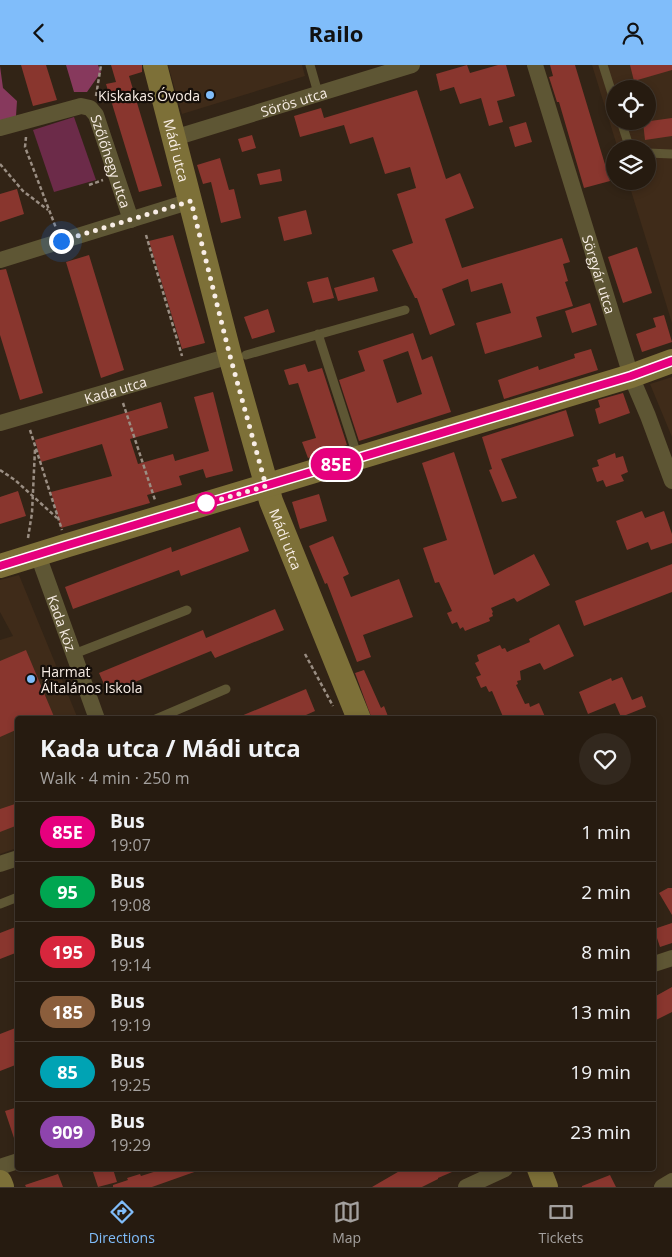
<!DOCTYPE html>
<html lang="en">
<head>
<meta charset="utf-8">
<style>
	body { margin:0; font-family:"Open Sans",sans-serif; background:#32281e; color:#f1f3f6; height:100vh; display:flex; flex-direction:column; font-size:19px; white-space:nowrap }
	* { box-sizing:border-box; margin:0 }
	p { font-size:16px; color:#a4a19f }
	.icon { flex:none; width:28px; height:28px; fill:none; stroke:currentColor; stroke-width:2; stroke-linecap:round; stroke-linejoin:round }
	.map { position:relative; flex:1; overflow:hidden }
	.sheet { position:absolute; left:15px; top:651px; width:641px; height:455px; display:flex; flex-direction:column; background:#261b10; border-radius:5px; box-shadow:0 2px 8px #0003,0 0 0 1px #423930 }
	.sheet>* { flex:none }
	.badge { padding:0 10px; border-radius:16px; font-size:18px; line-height:32px }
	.fabs { position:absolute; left:606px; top:15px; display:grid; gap:10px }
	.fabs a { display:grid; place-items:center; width:50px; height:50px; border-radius:50%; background:#261b10; box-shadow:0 2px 8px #0003,0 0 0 1px #423930; font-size:25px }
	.you { position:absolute; width:25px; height:25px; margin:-12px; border:4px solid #fff; border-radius:50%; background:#1a73e8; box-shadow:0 0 0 8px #1a73e833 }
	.map>.badge { position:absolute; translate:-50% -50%; box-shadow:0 0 0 2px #fff }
	.round { display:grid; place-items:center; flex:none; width:52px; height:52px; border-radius:26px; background:#32281e }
	.overview { display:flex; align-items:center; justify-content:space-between; height:85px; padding:0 25px }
	h1 { font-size:24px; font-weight:700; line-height:38px }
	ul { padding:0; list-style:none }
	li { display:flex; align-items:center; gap:15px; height:60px; padding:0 25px; border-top:1px solid #423930 }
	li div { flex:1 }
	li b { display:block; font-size:19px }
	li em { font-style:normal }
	li .badge { min-width:55px; font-weight:700; text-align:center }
	header { display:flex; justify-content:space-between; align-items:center; height:65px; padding:0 25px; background:#80bdfa; color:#111; font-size:22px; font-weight:700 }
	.tab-bar { display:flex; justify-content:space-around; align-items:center; height:70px; border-top:1px solid #423930; background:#261b10; font-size:14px; color:#a4a19f }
	.tab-bar a { display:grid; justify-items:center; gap:2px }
	.tab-bar .selected { color:#80bdfa }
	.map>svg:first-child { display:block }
	.built { fill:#3f2b19; fill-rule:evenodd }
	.green { fill:#6c2b49 }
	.forest { fill:#87395d }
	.building { fill:#89362e; fill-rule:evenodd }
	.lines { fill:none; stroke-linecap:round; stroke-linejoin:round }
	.path { stroke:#9a8e83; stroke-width:2.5; stroke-dasharray:4 2.5; stroke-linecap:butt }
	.lane { stroke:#5e5634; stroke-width:9 }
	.street { stroke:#5e5634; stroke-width:16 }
	.secondary { stroke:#7d7038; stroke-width:24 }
	.line-casing { stroke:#fff; stroke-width:11 }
	.line { stroke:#e6007e; stroke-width:8 }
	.walk { stroke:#f8ede5; stroke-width:5; stroke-dasharray:0 9 }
	.poi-dot { fill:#80bdfa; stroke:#150e09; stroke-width:2 }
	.stop-dot { fill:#fff; stroke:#e6007e; stroke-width:2.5 }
	.labels { text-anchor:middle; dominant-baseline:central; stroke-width:4.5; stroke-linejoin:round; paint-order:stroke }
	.poi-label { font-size:14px; fill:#f8ede5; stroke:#150e09; text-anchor:end }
	.street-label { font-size:14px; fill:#f8ede5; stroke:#150e09 }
</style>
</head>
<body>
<header><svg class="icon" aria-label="back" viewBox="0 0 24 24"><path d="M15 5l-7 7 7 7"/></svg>Railo<svg class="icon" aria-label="person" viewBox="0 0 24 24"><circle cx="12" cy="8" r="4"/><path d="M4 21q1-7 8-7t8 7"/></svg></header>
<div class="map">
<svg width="672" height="1122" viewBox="0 0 672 1122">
	<rect width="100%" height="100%" fill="#322416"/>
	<path class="built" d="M168,0H302L305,11L182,49Z
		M592,0H672V258L628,116H648V84H618ZM615,24H648V56H615Z
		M672,312V372L650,319Z
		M19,510L78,654H18L17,783L0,789V575L13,571L0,547V515Z"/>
	<path class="green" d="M74,52L96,115L54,127L33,65Z"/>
	<path class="forest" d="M66,0H98L101,7L87,27H74Z
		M0,1L3,23L17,36L16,51L0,59Z"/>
	<path class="building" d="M21,0H46L57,35L33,41Z
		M111,0H142V7L129,11L162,121L139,127L106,19L116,17Z
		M467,0L470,8L498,0H506L515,31L497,36L503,57L489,61L481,33L460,39L454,22L440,26L436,9Z
		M550,0H575L610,116L584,123L559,37H557L549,12L553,11Z
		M630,0H672V5L634,16Z
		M417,25L446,114L460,108L474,143L445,154L462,203L562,173L570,197L563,199L568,216L565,217L573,241L536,252L542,272L485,289L476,258L511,248L502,218L471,227L468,214L442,224L455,260L430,270L417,233H415L392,185L413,178L397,129L416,123L410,102L385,109L373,72L350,79L344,60L300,72L294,51L321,43L324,53Z
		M672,53V71L645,75L643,57Z
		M526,57L532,77L515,82L509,62Z
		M252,70L256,83L242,87L238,74Z
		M220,93L229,125L234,124L241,153L221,158L211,117L203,119L197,100Z
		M280,104L282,116L260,120L257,109Z
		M17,124L24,149L0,157V129Z
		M306,145L312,169L284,176L278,152Z
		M173,170L205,278L182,284L149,176Z
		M637,182L652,228L623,238L608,192Z
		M89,190L124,305L101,313L66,197Z
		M6,204L43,328L20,335L0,270V205Z
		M328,212L334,233L313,238L307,217Z
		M374,212L378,226L338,236L334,223Z
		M590,238L597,260L572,268L565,246Z
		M268,244L275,267L252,274L244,252Z
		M664,250L672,277L642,287L636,269L656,262L653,253Z
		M413,268L422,295L432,291L451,347L359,376L339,315L365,306L358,286ZM408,286L422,329L397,338L383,295Z
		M591,284L598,305L504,334L498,315L538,301L539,305L575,293L574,289Z
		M305,299L308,307L322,303L347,380L308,393L302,377L316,373L298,318L289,320L284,305Z
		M213,327L233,406L206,413L203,404L179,411L182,420L147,430L150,438L61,463L51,427L112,411L102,379L41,397L35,375L161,337L168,363L130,374L138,399L173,389L175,396L209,386L194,332Z
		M623,328L630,348L599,359L595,344L600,342L598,335Z
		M566,345L574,371L501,394L517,433L502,437L489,405L492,404L482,372Z
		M454,387L494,510L534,489L550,520L517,537L514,533L491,543L493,547L492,548L493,551L489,553L490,556L465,566L463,562L460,564L457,557L452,559L447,548L452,546L439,517L435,518L423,483L447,475L422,398Z
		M615,388L616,393L623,391L628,407L621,410L624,416L606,422L603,415L597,417L592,403L599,401L597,395Z
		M18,426L26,451L0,459V432Z
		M319,429L327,456L300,464L292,437Z
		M642,446L645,453L664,446L672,469V478L651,485L648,477L627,485L616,456Z
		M240,462L249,486L181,511L179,505L73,544L65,522L171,482L172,487Z
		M333,471L349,509L343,512L351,532L399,514L413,552L363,570L371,592L357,597L327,518L325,519L309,481Z
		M672,499V527L584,561L575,536Z
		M275,544L284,565L215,593L211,586L108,628L99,608L203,565L206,573Z
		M559,559L574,591L544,605L540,598L520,606L521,615L517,616L518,619L516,620L525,639L529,638L530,642L539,638L546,654H504L492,626L489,627L486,621L481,623L476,612L481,610L475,598L479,596L477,590L500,580L502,584L505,583L507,587L530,577L529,574Z
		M26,585L55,654H18V664L0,672V596Z
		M364,605L381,643L384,641L389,654H372L355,608Z
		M622,612L632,635L642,631L646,642L621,652L615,638L588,649L579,627L611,613L612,616Z
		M306,624L315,646L297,654H234Z
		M18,738V760L0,767V744Z
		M668,823H672V850L659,828Z
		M672,858V878L660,882L654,864Z
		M18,861V887L0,894V868Z
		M672,922V947L654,956V932Z
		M18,962V999L0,1006V969Z
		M18,1042V1076H15L5,1046Z
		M92,1104H113L117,1117L98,1122Z
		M163,1104H199L200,1105L152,1122H113V1120L128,1115L127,1113L140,1109L141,1111Z
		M403,1104H459L438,1113V1114L422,1122H372Z
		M58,1109L63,1122H26L25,1120Z
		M610,1110L616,1122H582V1121Z"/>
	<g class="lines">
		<path class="path" d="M96,31L101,0
			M26,72L25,82L56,163
			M0,99L23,126L48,145
			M89,120L103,115
			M146,170L182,291
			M123,338L155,435
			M30,365L62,465
			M0,405L15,415L57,453
			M28,473L32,448L35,384
			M305,589L333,641"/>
		<path class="lane" d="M310,0L318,28
			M603,0L615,38
			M621,56L629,81L633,84
			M648,88L672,89
			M318,269L358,393
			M246,290L405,245
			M74,589L187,545
			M156,654L226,624
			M0,839L18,832"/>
		<g class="street">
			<path id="s1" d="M535,0L631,311L648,351L672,416"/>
			<path id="s2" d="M0,63L81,41L90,43L96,50L131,155"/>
			<path id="s3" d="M174,73L412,0"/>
			<path d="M0,195L191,136"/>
			<path id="s4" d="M0,358L230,291"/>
			<path id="s5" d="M38,490L97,654"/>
			<path d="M0,799L18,793"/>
			<path d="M654,899L672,893"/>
			<path d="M0,1102L18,1096"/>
			<path d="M466,1122L505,1104"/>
			<path d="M662,1122L672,1116"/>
		</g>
		<g class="secondary">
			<path id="s6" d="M155,0L230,291L271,436L359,654"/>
			<path d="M0,501C210,436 421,374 631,311L672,296"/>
			<path d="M539,1104L546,1122"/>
			<path d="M0,1117L2,1122"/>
		</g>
	</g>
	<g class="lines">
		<g class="line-casing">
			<path id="line" d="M0,501C210,436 421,374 631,311L672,296"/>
		</g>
		<use href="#line" class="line"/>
		<path class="walk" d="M61,176L191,136L230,291L266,421L198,441L206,438"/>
	</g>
	<g class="poi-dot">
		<circle cx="210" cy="30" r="5"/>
		<circle cx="31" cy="614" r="5"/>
	</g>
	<circle class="stop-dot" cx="206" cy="438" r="10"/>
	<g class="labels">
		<g class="poi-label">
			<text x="200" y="30">Kiskakas Óvoda</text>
			<text x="41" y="606" text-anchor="start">Harmat<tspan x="41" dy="16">Általános Iskola</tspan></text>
		</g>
		<g class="street-label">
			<text stroke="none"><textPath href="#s3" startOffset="125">Sörös utca</textPath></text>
			<text stroke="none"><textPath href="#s6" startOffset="88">Mádi utca</textPath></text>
			<text stroke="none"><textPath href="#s2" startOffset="151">Szőlőhegy utca</textPath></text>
			<text stroke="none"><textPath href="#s1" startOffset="219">Sörgyár utca</textPath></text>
			<text stroke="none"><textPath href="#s4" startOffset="120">Kada utca</textPath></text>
			<text stroke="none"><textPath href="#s6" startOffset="492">Mádi utca</textPath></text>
			<text stroke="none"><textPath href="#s5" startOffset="72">Kada köz</textPath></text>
		</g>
	</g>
</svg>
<div class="fabs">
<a><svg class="icon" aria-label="locate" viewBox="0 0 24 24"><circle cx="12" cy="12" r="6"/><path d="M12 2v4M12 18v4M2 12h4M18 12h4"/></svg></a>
<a><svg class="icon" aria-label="layers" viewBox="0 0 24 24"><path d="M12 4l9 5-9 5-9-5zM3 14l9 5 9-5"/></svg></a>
</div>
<div class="you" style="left:61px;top:176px"></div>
<b class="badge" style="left:336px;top:399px;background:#e6007e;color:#fff">85E</b>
<section class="sheet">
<div class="overview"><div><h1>Kada utca / Mádi utca</h1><p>Walk · 4 min · 250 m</p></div><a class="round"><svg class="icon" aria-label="heart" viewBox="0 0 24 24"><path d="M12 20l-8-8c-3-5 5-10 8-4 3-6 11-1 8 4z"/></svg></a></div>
<ul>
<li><span class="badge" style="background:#e6007e;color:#fff">85E</span><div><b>Bus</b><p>19:07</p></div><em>1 min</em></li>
<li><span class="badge" style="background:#00a651;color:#fff">95</span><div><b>Bus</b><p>19:08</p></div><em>2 min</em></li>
<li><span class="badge" style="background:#d7263d;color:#fff">195</span><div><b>Bus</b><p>19:14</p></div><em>8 min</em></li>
<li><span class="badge" style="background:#8b5e3c;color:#fff">185</span><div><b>Bus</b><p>19:19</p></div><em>13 min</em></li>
<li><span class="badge" style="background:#00a3b4;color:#fff">85</span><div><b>Bus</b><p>19:25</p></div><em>19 min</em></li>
<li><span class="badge" style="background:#8e44ad;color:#fff">909</span><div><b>Bus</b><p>19:29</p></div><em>23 min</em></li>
</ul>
</section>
</div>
<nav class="tab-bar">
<a class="selected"><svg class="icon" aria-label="directions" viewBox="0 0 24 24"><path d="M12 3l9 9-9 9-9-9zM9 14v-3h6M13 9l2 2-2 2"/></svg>Directions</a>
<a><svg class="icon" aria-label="map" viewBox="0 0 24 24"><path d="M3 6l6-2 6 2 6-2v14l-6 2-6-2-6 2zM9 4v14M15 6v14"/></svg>Map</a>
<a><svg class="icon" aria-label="tickets" viewBox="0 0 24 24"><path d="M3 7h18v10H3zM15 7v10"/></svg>Tickets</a>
</nav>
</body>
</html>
